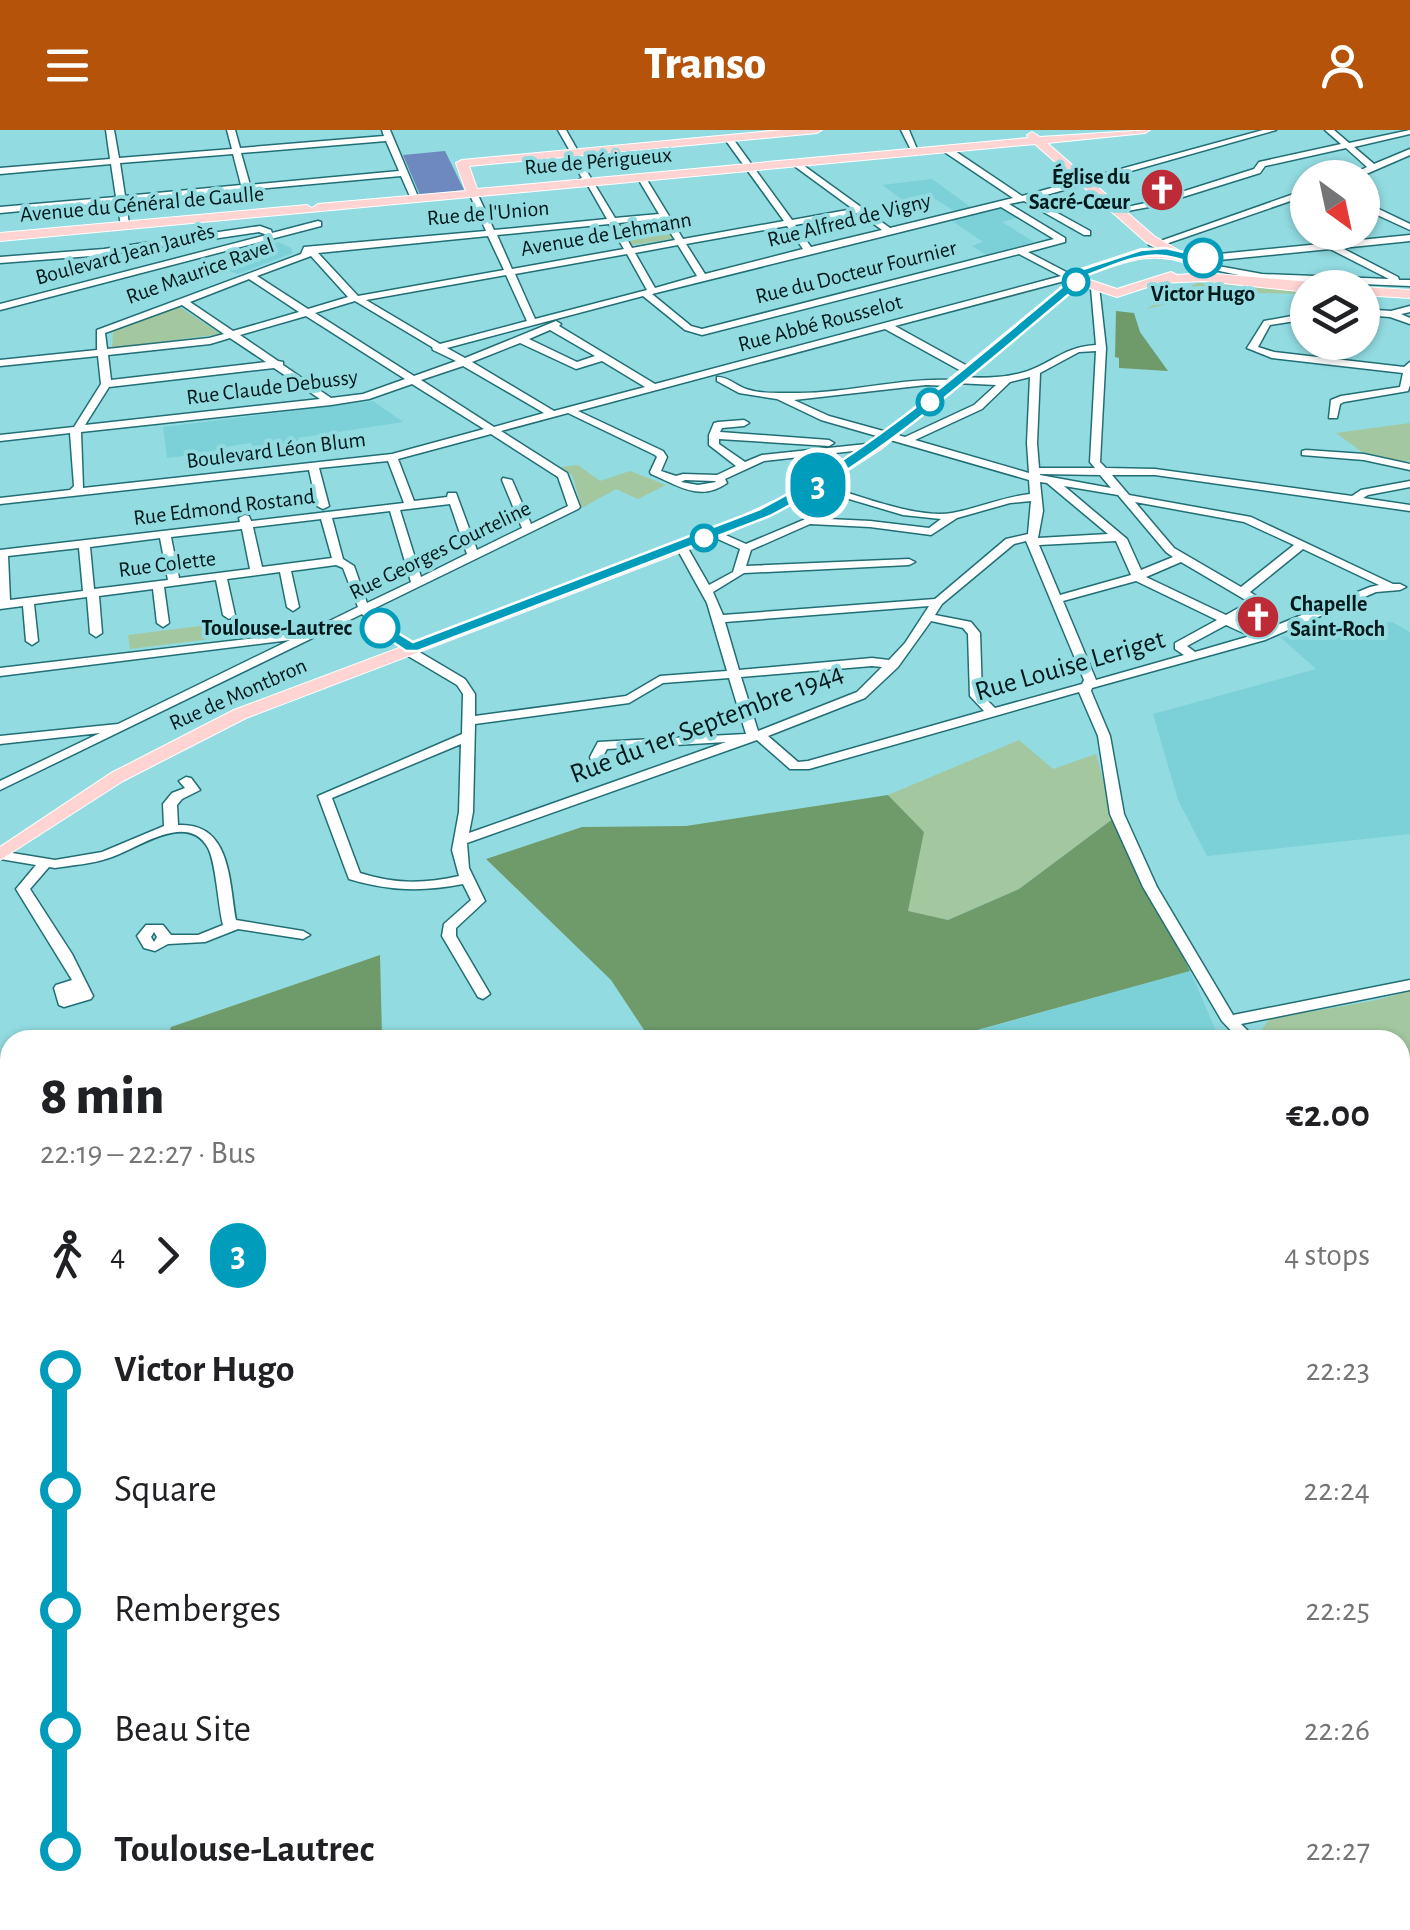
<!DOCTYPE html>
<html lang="en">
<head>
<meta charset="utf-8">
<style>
	body { margin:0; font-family:"Alegreya Sans",sans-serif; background:#f2f2f2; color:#202124; height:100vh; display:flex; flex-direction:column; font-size:38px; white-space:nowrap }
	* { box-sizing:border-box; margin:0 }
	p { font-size:32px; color:#757577 }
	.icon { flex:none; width:55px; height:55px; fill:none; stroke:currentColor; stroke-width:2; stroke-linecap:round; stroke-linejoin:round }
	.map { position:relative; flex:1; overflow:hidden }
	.sheet { position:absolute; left:0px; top:900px; width:1410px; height:900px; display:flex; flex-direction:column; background:#fff; border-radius:30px 30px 0 0; box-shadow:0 2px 8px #0004 }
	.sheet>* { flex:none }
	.badge { padding:0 20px; border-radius:32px; font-size:35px; line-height:65px }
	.needle { width:65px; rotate:147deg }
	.fabs { position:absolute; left:1290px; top:30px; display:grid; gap:20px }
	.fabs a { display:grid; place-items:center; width:90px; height:90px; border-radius:50%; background:#fff; box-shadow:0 2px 8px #0004; font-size:50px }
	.map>.badge { position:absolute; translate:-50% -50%; box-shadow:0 0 0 5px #fff }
	.legs { display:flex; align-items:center; gap:15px; height:110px; padding:0 40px; font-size:32px }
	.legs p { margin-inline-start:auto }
	.overview { display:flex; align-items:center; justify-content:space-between; height:170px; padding:0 40px }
	h1 { font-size:55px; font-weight:800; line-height:75px }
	ul { padding:0 40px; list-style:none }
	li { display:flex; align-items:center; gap:35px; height:120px; font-size:38px }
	li i { display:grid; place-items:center; width:15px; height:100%; margin:0 12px; background:currentColor }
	li i::after { content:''; width:25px; height:25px; margin:-12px; border:8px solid; border-radius:50%; background:#fff }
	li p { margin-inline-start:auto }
	li:first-child i { background:linear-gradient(#0000 50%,currentColor 0) }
	li:last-child i { background:linear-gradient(currentColor 50%,#0000 0) }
	header { display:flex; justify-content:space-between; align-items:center; height:130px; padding:0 40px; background:#b45309; color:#fff; font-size:45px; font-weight:800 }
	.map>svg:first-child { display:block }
	.built { fill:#7cd1d8 }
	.green { fill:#a3c89f }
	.forest { fill:#6f9b6b }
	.water { fill:#6d89bd }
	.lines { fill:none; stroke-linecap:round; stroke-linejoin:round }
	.minor-casing { stroke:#216f75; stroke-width:3 }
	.major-casing { stroke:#fff; stroke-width:2 }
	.minor { fill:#fff; fill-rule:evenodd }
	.major { fill:#ffd4d2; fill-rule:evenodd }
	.line-1 { fill:#009cbb; stroke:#fff; stroke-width:2.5 }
	.stop-1-dot { fill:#fff; stroke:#009cbb; stroke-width:5 }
	.labels { text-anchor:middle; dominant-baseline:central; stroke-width:8; stroke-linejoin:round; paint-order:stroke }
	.far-street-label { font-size:22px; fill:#00191b; stroke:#92dbe1 }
	.far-poi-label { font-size:22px; font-weight:bold; fill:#00191b; stroke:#92dbe1; text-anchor:end }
	.far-stop-label { font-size:22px; font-weight:bold; fill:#00191b; stroke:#92dbe1 }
	.street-label { font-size:28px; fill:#00191b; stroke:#92dbe1 }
</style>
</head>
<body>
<header><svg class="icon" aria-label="menu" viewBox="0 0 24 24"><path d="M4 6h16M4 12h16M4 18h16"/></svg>Transo<svg class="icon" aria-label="person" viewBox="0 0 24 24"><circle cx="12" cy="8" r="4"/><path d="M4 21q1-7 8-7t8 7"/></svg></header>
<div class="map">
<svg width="1410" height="1800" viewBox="0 0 1410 1800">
	<rect width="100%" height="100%" fill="#92dbe1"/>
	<path class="built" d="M932,49L972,78L956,82L932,67L904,71L882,55Z
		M1001,76L1019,87L1002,92L1034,112L988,126L972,116L983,112L948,88Z
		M278,112L291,118L293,123L238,144L212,136L211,132Z
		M373,271L403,292L298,308L299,313L253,318L251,313L226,317V321L167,328L163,297Z
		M1392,492L1410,502V704L1207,726L1178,670L1153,584L1316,539L1280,507Z
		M1190,841L1220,910H944Z
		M1400,1102L1410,1112V1444L1400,1443Z"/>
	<path class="green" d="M664,89L676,108L634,115L628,114L617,94Z
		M1197,153L1307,161V164L1253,163L1237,174L1227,170L1230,167L1210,164L1146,179Z
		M178,176L221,204L112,218L113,200Z
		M1410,293V330L1404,332L1362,322L1336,303Z
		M578,335L600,351L630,341L666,355L638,369L616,359L582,378L572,345L561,337Z
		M240,491L242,505L130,519L128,505Z
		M1019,610L1053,639L1096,624L1114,688L1019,759L948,790L907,782L924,702L888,665Z
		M1410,861V1042L1400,1044V910H1267L1260,903L1269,889L1372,871Z
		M83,1790H373L365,1800H66Z"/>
	<path class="forest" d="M1116,181L1134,183L1140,202L1168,241L1119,238V228L1115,227Z
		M888,665L924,702L908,781L948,790L1019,759L1114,688L1190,841L941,910H630L646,903L611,850L486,729L582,697L686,696Z
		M380,825L382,906L471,910H167L171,897Z
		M0,947L10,949V1146L0,1139Z
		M0,1201L10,1208V1790H83L66,1800H0Z"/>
	<path class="water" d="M445,21L464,60L420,65L403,25Z"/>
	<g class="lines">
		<g class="minor-casing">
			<path id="minor" d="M106,0H114L119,28L232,19L227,0H235L240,18L384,6L382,0H390L419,69L412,71L401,46L126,71L129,95L125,98L121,95L117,72L0,83V77L116,67L111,34L0,44V38L110,29ZM386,11L399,41L250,55L241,23ZM233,24L241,55L125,66L120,33Z
				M558,0H566L579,23L577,25L615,88L659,84L637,47L644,45L683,109L784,91L724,8L728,6H731L792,90L853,79L793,35L792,33L796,30L890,98L1013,68L943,21V17H949L1022,66L1263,0H1276L1032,69L1090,101V105H1084L1024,71L1009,74L1065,108V112L1028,122L1072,145V149L895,196L971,238V242H963L885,199L578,281L663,321L667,327L661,341L676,346L683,344L717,345L736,336L709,315V305L714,293L718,292L744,290L749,293L744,296L722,298L720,302L829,310L834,313L829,316L719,309V314L745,332L762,325L876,313L881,316L880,318L764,331L725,349L727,353C699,373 676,354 651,344L650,342L657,327L655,325L568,283L501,301L567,343L580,377L578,379L371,480L390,499L416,515V520L465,549L475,564V586L626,566L660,546L727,541L707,473L676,417L678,415H686L709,455L733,442L740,419L711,406V402H719L746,414L808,388L870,391L929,398L941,389L903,385L812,358V354H820C855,364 916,389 952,383C979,378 1003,367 1030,364L1029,350L821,290L777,269L739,263L717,251V247C729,247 735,255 746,259C761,264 777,263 793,263C846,264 897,248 950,250L955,247C981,248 1003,249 1028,241C1055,231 1064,217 1096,215L1091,158L1099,156L1106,218L1100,332L1106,338L1155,339L1352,366L1361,360L1410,351V357L1368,365L1363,368L1410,375V381L1155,345H1112L1129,365L1251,387L1393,454H1400L1406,457L1400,460L1376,462L1265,510L1092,558L1091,561L1110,606L1124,684L1157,757L1233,885L1410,850V860L1241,894L1257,910H1240L1222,891L1143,757L1110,684L1098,606L1079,562L809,639H790L757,610L467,713L469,738L485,771L456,798V806L490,864L483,869L478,867L442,806L444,794L471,770L463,754C422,762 389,761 349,749L318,666L462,604L463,564L457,555L403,523V518L382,504L362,484L0,660V651L100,603L0,614V606L118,594L290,510L0,546V538L307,502L358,477L343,438L336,435L291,441L299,477L293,481L287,477L280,442L227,449L235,485L229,489L223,485L216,450L164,457L169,493L163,497L157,493L153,459L99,466L102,503L96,507L90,503L87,467L34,474L38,511L32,515L26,511L23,476L0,479V420L240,392L239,388L245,385L249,386L251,391L404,373L388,331L319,338L329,376L323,379L317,376L309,340L0,374V368L70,360L74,356L70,303L0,311V305L74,297L101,254L98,226L0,236V230L97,220V200L301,124L304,117L486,101L469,63L473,60L477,63L494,100L607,89L586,52L576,56L572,53L582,48L567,23L570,21ZM1001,77L1054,109L702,199L691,196L652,164ZM859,83L882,100L811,117L795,95ZM662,89L675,110L632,118L618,93ZM609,94L624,119L512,139L497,105ZM787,96L803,119L705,144L686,114ZM488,106L504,140L358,166L318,123ZM678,115L697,146L655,158L635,123ZM627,124L647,160L535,189L515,144ZM1019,124L1061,146L655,254L559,196L561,194L556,191L465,228L447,218L643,166L685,200L702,205ZM311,126L348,167L308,179L257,146ZM506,145L527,191L440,214L366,170ZM249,149L299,182L233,201L190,172ZM355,171L432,217L433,220L456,231L414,246L315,183ZM182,175L224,204L209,208L107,219L105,203ZM306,186L405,249L363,264L331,268L283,235V232L278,231L240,205ZM550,200L595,226L577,232L529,209ZM230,208L266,232L111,250L108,225L210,214ZM520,213L576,239L602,231L645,257L554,281L472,232ZM1096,221L1090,332L1095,338H1039L1037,313L1040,243L1079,222ZM463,236L544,283L494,297L421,250ZM274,238L320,269L85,295L109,257ZM1030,247L1027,313L1029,343L915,310L982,279L1010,252ZM956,253L996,255L974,275L905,307L829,286L794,270L926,255L951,256ZM412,254L484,299L392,324L83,358L81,302L331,275L369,269ZM491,304L558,347L568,376L531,394L512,350L503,348L502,350L522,398L477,420L456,363H448L447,367L414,371L398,329ZM1040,344L1100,345L1111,358L1040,345ZM685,350L715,351L716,352L698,355L681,352ZM1040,352L1047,353L1108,404L1038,408L1043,381ZM1064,356L1118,365L1166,422L1173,427L1141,440L1127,409ZM1031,371L1028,404L1006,409L935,469L723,485L713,462L744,443L909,435L915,432L909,429L746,436L751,420L810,394L870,397L931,405L957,388L1010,373ZM1135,372L1244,392L1294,415L1241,457L1174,418ZM450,374L467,424L421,447L400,380ZM390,381L411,452L367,473L354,436L343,429L332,388ZM321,389L332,428L262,437L253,397ZM242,399L250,439L179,448L171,407ZM160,408L168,450L94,459L90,417ZM1026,411L1084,550L1082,554L995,578L982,565L980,503L971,492L935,485L942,474L1014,414ZM1116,411L1131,445L1060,465L1039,415ZM79,418L83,461L10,470L8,426ZM1303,419L1379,455L1370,457L1260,502L1235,490L1262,474V470L1250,462ZM1181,432L1249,472L1226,485L1146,447ZM1136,451L1217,490L1175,513V519L1184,525L1096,550L1063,471ZM929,476L905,513L889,530L872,528L739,540L725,492ZM931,491L963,498L968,504L970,566L984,581L808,631L798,632L768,606L865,568L898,537ZM1226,495L1250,506L1195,522L1187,516ZM872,536L882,537L857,562L758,601L741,547ZM729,548L746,604L598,612L590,627L591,630H601L607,619L726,612L469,703L473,682L475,594L629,573L663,553ZM461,614L459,682L452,720L459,746C424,754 394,754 360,743L332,668Z
				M901,0H909L919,24H913Z
				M1325,0H1334L1349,13L1410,0V4L1354,17L1374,34L1410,19V25L1357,48H1344L1367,37L1346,18L1265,36L1260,43L1154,76L1117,83L1113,80L1150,72L1254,39L1259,32L1341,14Z
				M1305,60H1308V65L1157,117L1149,115Z
				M1362,71L1410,94V100L1362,78Z
				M318,91L321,92V96L0,180V174L267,105L259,102L104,125L0,133V127L104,119L260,96L271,100L272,103Z
				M1410,105V111L1342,118L1398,147L1399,150H1410V156L1262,150L1191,135L1196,132L1262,144L1389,149L1330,119L1189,133L1184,130L1189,127Z
				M1410,176V182L1401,184L1410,188V194L1390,187L1362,185V179L1391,181Z
				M1308,183V189L1270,195L1258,217L1274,222L1404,237L1410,232V255L1408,261L1344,272L1340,274L1337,288H1329L1331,270L1341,266L1400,257L1403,243L1272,228L1247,218L1264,191Z
				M1306,320L1364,324L1410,334V340L1364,330L1302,325V321Z
				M186,647L191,648L200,660L182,669L177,675L178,695C231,692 229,751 236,790L303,801L310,805L303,809L238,799L205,812L168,814L155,821L144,818L137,806L146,795H163L171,805H198L223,795C218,776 216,732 208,718C187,680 136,720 109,728C92,734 73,735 55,738L49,737L30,759L72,824L93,866L91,869L64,877L59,875L54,858L56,855L72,850L16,759L36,735L0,729V721L55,730L102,722L164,696L163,674L172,663L185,658L179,651ZM154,802L157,807L154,812L151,807Z
				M1400,1067L1410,1073V1089L1407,1088L1410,1091V1107L1400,1101V1085L1403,1086L1400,1083Z
				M1400,1458C1410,1463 1410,1477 1410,1489C1396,1484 1400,1471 1400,1458Z
				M1400,1498L1410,1502V1547L1403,1544L1400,1538Z
				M454,1790H479L473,1800H448Z
				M603,1790H625L629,1800H607Z
				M954,1790H981L975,1800H948Z
				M1266,1790H1289L1294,1800H1271Z"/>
		</g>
		<g class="major-casing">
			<path id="major" d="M782,0H822L817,3L469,36L477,59L1028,8L1027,5L1032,2L1040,7L1150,0L1145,3L1047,13L1154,106L1195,130L1189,134C1148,119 1121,134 1081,147L1117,159L1171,142L1177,145L1204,143L1335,154L1341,158H1308V162L1204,151L1160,153L1117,167L1080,155L881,319L812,364L720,407L246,588L123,651L0,730V717L111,643L234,580L710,401L802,358L871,313L1069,151L1063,147L1065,144L1141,119H1159L1146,112L1035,14L0,111V103L307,75L312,78L318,74L466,61L456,33L462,30Z
				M1362,157L1410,160V168L1362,165Z
				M0,1166L10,1169V1190L0,1186Z
				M379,1790H412L408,1800H374Z"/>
		</g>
		<use href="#minor" class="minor"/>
		<use href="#major" class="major"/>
	</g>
	<path class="line-1" d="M1166,118L1209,128C1192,137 1182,128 1164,126C1137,122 1104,140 1079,148L1080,155C981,237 885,326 770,386L418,521H406L372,498L385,495L413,512L760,379C874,320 969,234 1068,152L1065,145L1141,120Z"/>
	<defs>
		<g id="church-disc" transform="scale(2.25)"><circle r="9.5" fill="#bc2b36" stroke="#92dbe1"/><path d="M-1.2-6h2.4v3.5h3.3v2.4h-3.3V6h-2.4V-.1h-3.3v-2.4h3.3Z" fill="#fff"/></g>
	</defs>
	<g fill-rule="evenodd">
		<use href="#church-disc" x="1162" y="60"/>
		<use href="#church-disc" x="1258" y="487"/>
	</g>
	<g class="stop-1-dot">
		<circle cx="1203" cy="128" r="18"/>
		<circle cx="1076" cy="152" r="12"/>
		<circle cx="930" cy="272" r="12"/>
		<circle cx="704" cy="408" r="12"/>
		<circle cx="380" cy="498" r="18"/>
	</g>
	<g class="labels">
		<g class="far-street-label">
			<text transform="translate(598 31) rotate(-5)">Rue de Périgueux</text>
			<text transform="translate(142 74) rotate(-5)">Avenue du Général de Gaulle</text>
			<text transform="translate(488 83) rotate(-5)">Rue de l'Union</text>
			<text transform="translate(849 90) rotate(-14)">Rue Alfred de Vigny</text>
			<text transform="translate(606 104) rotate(-10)">Avenue de Lehmann</text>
			<text transform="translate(125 124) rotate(-15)">Boulevard Jean Jaurès</text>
			<text transform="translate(200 141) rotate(-20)">Rue Maurice Ravel</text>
			<text transform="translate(856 142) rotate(-14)">Rue du Docteur Fournier</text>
			<text transform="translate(820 193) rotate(-15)">Rue Abbé Rousselot</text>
			<text transform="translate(272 257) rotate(-7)">Rue Claude Debussy</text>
			<text transform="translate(276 320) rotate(-7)">Boulevard Léon Blum</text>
			<text transform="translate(224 377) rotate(-7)">Rue Edmond Rostand</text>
			<text transform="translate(440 420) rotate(-26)">Rue Georges Courteline</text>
			<text transform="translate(167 434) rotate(-7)">Rue Colette</text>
			<text transform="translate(238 564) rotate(-24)">Rue de Montbron</text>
		</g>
		<g class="far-poi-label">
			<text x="1130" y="47">Église du<tspan x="1130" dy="25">Sacré-Cœur</tspan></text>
			<text x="1290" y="474" text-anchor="start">Chapelle<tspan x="1290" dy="25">Saint-Roch</tspan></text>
		</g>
		<g class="far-stop-label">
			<text x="1203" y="164">Victor Hugo</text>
			<text x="352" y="498" text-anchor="end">Toulouse-Lautrec</text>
		</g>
		<g class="street-label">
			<text transform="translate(1070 536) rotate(-16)">Rue Louise Leriget</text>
			<text transform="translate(707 594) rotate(-21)">Rue du 1er Septembre 1944</text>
		</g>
	</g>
</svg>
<div class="fabs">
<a><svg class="needle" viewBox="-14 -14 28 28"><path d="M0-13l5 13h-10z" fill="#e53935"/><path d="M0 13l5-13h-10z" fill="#757577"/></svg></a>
<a><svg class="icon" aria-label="layers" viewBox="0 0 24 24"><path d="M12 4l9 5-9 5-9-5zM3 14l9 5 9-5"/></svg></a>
</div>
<b class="badge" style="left:818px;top:355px;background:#009cbb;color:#fff">3</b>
<section class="sheet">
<div class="overview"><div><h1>8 min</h1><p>22:19 – 22:27 · Bus</p></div><b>€2.00</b></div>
<div class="legs"><svg class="icon" aria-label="walk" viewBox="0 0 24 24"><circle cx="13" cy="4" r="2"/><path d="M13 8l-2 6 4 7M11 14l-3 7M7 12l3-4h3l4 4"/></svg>4<svg class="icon" aria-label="forward" viewBox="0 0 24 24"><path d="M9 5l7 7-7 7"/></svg><b class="badge" style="background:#009cbb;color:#fff">3</b><p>4 stops</p></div>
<ul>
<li><i style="color:#009cbb"></i><b>Victor Hugo</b><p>22:23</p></li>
<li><i style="color:#009cbb"></i><span>Square</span><p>22:24</p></li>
<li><i style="color:#009cbb"></i><span>Remberges</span><p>22:25</p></li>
<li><i style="color:#009cbb"></i><span>Beau Site</span><p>22:26</p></li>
<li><i style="color:#009cbb"></i><b>Toulouse-Lautrec</b><p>22:27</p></li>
</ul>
</section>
</div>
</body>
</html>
